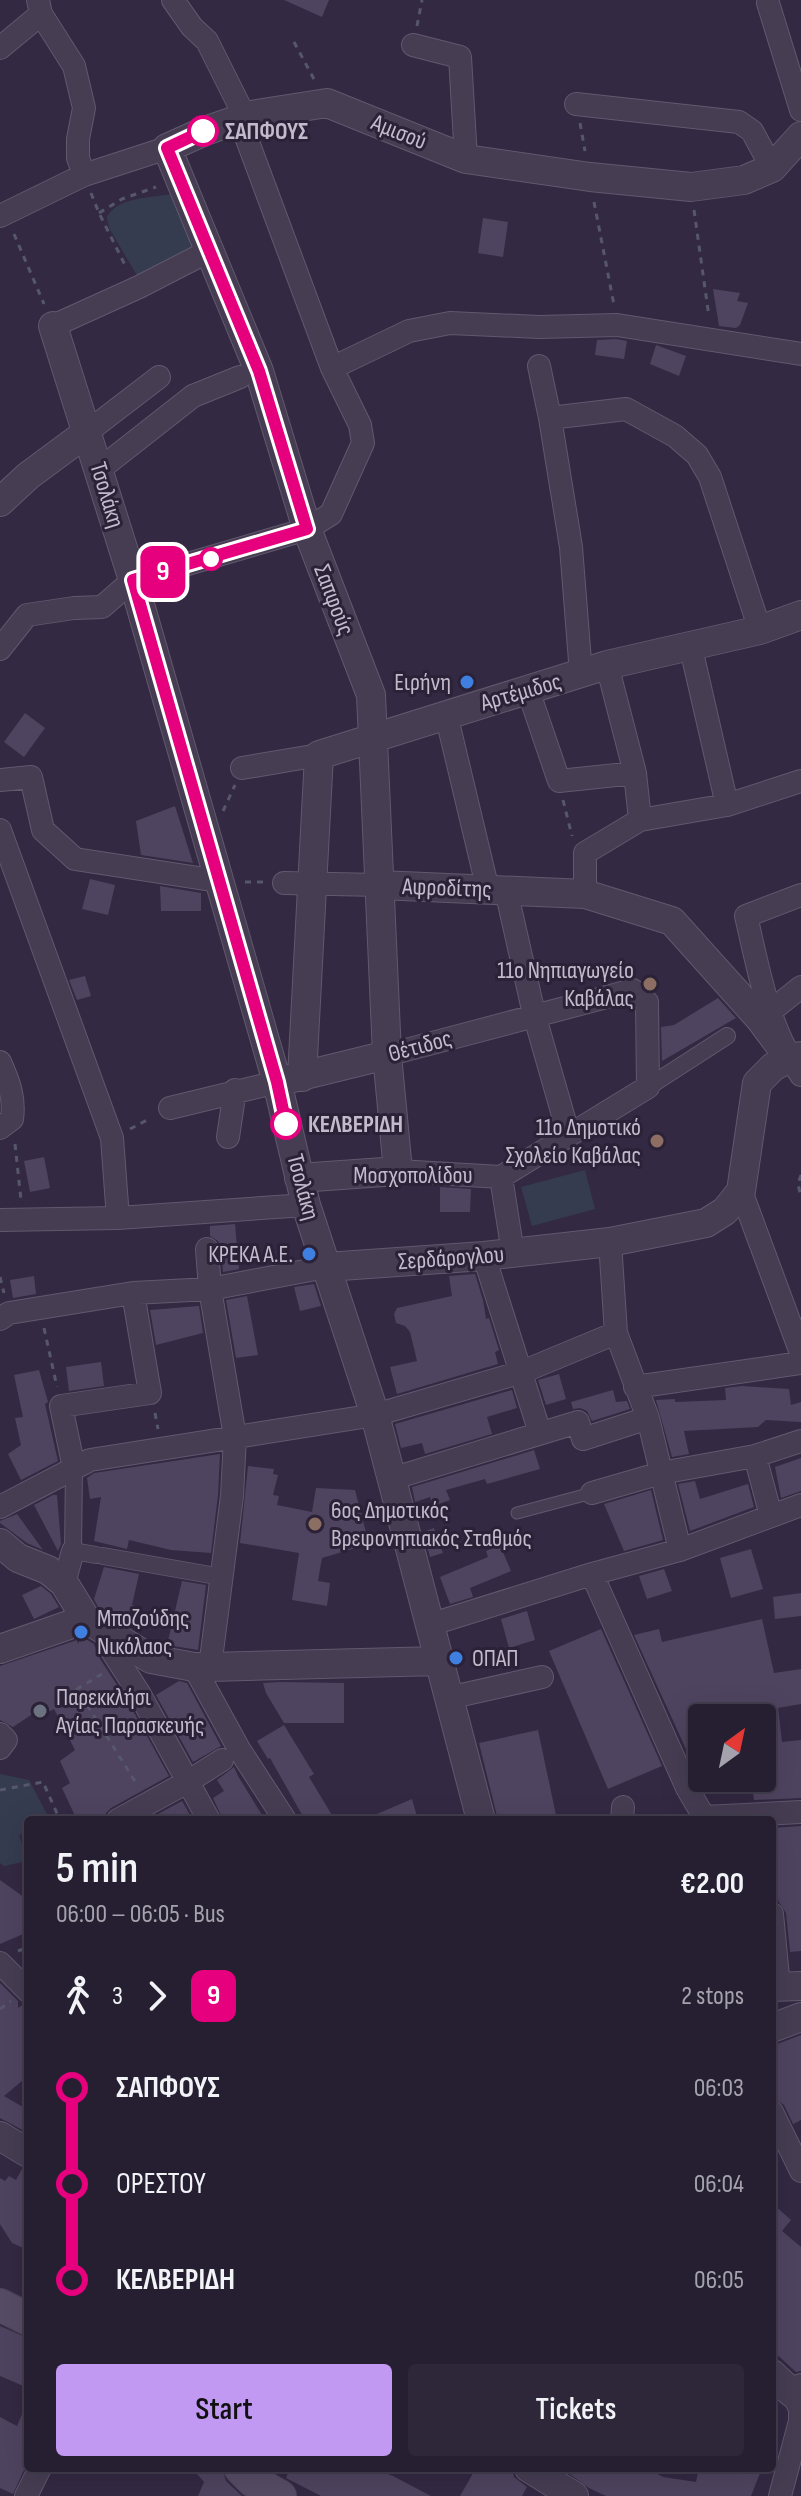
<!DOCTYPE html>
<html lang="en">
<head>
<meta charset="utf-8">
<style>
	body { margin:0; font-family:"Sofia Sans Condensed",sans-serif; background:#2e273a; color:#f1f3f6; height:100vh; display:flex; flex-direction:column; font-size:30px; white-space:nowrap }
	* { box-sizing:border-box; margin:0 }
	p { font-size:26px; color:#a4a2ac }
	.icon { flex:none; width:44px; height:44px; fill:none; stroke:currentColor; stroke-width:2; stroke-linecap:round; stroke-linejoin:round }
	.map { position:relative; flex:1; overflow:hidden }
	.drawer { position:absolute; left:24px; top:1816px; width:752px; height:656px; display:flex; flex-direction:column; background:#261f32; border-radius:8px; box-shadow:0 8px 32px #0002,0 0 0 2px #423d4d }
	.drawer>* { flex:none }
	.badge { padding:0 16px; border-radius:12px; font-size:28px; line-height:52px }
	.needle { width:52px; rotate:33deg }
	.tools { position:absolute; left:688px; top:1704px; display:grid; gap:16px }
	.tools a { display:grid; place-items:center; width:88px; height:88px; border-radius:8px; background:#261f32; box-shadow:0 8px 32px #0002,0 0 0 2px #423d4d; font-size:40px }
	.map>.badge { position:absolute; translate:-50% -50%; box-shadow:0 0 0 4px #fff }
	.legs { display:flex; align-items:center; gap:12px; height:88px; padding:0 32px; font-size:26px }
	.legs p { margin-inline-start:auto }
	.overview { display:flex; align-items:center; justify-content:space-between; height:136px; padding:0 32px }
	h1 { font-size:44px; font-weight:600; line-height:60px }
	.primary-button { display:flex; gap:16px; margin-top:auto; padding:16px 32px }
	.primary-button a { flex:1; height:92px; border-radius:8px; background:#c199f3; color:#111; font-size:32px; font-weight:600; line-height:92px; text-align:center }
	.primary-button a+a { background:#2e273a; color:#f1f3f6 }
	ul { padding:0 32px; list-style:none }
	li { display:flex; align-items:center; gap:28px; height:96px; font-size:30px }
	li i { display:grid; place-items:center; width:12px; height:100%; margin:0 10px; background:currentColor }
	li i::after { content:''; width:20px; height:20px; margin:-10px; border:6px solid; border-radius:50%; background:#261f32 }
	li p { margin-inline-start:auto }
	li:first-child i { background:linear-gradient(#0000 50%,currentColor 0) }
	li:last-child i { background:linear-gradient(currentColor 50%,#0000 0) }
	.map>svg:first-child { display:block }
	.green { fill:#353c50 }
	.building { fill:#4f4460 }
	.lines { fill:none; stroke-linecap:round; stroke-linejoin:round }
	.service-casing { stroke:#61596d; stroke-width:13 }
	.pedestrian-casing { stroke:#61596d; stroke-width:18 }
	.minor-casing { stroke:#61596d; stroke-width:24 }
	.tertiary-casing { stroke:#61596d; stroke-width:30 }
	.secondary-casing { stroke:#4d4459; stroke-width:34 }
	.path { stroke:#57576b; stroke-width:3; stroke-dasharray:6 6; stroke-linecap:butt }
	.service { stroke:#463d53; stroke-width:11 }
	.pedestrian { stroke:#463d53; stroke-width:16 }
	.minor { stroke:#463d53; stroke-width:22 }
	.tertiary { stroke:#463d53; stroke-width:28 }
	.secondary { stroke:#574c65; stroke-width:32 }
	.line-1-casing { stroke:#fff; stroke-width:18 }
	.line-1 { stroke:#e6007e; stroke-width:12 }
	.stop-1-dot { fill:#fff; stroke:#e6007e; stroke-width:4 }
	.shop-dot { fill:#3f7fe0; stroke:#2b2238; stroke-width:3 }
	.education-dot { fill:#8d6e63; stroke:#2b2238; stroke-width:3 }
	.worship-dot { fill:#6b7280; stroke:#2b2238; stroke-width:3 }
	.labels { text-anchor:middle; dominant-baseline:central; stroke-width:6; stroke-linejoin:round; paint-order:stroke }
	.stop-label { font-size:24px; font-weight:bold; fill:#c3bbcc; stroke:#2b2238; text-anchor:start }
	.street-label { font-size:24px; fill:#c3bbcc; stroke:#2b2238 }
	.poi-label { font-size:24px; fill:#c3bbcc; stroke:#2b2238; text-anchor:end }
</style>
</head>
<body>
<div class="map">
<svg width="801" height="2496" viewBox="0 0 801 2496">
	<rect width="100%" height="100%" fill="#332943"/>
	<path class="green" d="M171,194L194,250L138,277L109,228L107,217C117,197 151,198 171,194Z
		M585,1170L595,1209L532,1226L521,1187Z
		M0,1774L29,1780L50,1820H28V1832L19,1835L27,1861L4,1866L0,1863Z"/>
	<path class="building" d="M284,0H329L322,17Z
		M483,218L508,222L503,257L478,253Z
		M713,289L740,293L737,301L748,303L740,325L736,328L719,326Z
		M616,339L627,341L624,359L595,355L597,340Z
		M656,345L686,356L679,376L650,364Z
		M25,713L45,728L24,757L4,742Z
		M175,806L193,863L141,855L136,821Z
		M90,879L115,885L108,915L82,909Z
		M160,886L201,893V911H161Z
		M85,976L91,996L77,1000L69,980Z
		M718,998L736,1018L662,1061L661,1027L674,1025Z
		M44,1157L50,1188L30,1192L24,1161Z
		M440,1187L471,1189L470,1212H440Z
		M235,1224L239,1269L223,1272L221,1247L218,1241L210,1236V1226Z
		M475,1274L483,1300L486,1319L489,1318L499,1350L495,1352L498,1364L397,1394L390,1367L417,1361L410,1332L405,1326L396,1323L394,1314L397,1308L452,1296L449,1276Z
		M34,1276L36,1294L13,1298L10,1280Z
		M314,1284L321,1306L300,1311L294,1287Z
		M247,1296L258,1355L236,1358L226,1300Z
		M199,1306L203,1333L156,1345L150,1310Z
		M101,1362L104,1386L69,1391L66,1367Z
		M39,1370L48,1402L45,1404L58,1461L21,1480L8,1454L21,1445L15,1418L23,1417L14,1375Z
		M559,1374L566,1399L546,1405L538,1380Z
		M742,1386L789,1389L791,1405L801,1402V1422L766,1420L758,1427L684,1431L689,1454L672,1457L656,1400L675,1399V1402L726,1400L725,1388Z
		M512,1390L517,1408L487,1417L492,1434L425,1454L422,1443L401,1448L395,1424Z
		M613,1390L616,1402L627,1401L630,1409L592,1421L587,1411L580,1408L573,1409L571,1402Z
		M534,1450L540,1469L487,1484L485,1479L446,1490L450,1500L433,1506L430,1497L415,1502L412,1487Z
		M220,1454L218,1495L211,1553L171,1550L129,1540L127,1549L94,1541L101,1497L90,1499L87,1478L94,1473Z
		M801,1458V1491L781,1498L775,1467Z
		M248,1466L274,1469L273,1474L278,1475L273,1495L279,1496L277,1505L312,1512L316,1488L355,1490L369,1544L322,1558L318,1581L330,1583L327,1606L292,1600L299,1553L240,1543Z
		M695,1481L700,1499L748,1484L754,1507L690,1531L678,1484Z
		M651,1490L663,1540L624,1551L604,1504Z
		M53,1495H57L61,1544L58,1551L34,1505Z
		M17,1514L43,1550L27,1543L0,1523V1521Z
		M434,1528L443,1553L430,1557L423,1532Z
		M500,1545L511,1571L470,1588L473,1597L450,1604L440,1577L488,1557L486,1551Z
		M751,1549L763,1589L731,1598L720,1558Z
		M104,1567L139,1574L132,1605L135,1606L129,1625L98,1607L94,1599Z
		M664,1569L672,1591L647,1599L639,1576Z
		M182,1581L206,1585L198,1650L167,1645Z
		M41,1586L51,1594L59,1607L34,1619L22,1595Z
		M801,1593V1616L775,1619L773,1597Z
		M527,1611L535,1640L509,1648L501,1619Z
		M762,1619L774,1673L801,1669V1704L778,1708L782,1742L801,1740V1798L754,1800L751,1778H762V1718H702V1778H738L706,1793L634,1635L659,1629L662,1642Z
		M601,1629L662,1766L608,1789L549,1651Z
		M84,1638L94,1644L100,1659L127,1700L169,1776L111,1808L106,1813L104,1820H77L62,1788L70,1783L60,1761L75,1750L54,1709L37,1718L34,1713L13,1727L0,1720V1666L77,1640L78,1644L80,1639Z
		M179,1681L187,1683L221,1746L193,1762L156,1695Z
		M280,1682L344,1683V1723H284L266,1693L263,1683Z
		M284,1725L314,1774L309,1777L335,1820H305L270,1758L268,1759L257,1741Z
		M538,1730L557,1820H498L479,1743Z
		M234,1767L238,1776L265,1820H223L213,1798L224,1791L217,1780Z
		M412,1799L418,1820H363Z
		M182,1801L193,1820H147Z
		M801,1826V1951L790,1952L786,1913L779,1902L776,1892L772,1828Z
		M0,1880L28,1900V1932L0,1944Z
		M0,1983L18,2001V2008L24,2004L28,2005V2076L4,2096L28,2110V2133L0,2118Z
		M801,2035V2120L793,2124L784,2105L772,2097V2046Z
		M22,2169L28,2170V2250L12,2243L0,2224V2178L5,2181L9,2176L16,2180Z
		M772,2203L791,2220L782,2231L801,2247V2371L796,2372L772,2350Z
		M0,2326L28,2338V2388L0,2376Z
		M28,2400V2461L13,2494L0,2488V2417L17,2426Z
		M192,2468H222L226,2481L242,2496H198L204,2482Z
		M290,2468H370L393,2476L431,2496H321L286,2478Z
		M476,2468H512L514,2477L527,2487L522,2496H460Z
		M561,2468H646L663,2477L696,2482L699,2468H762L751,2496H606L589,2488Z"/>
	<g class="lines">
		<g class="service-casing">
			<path id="service" d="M517,1513L592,1493"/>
		</g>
		<g class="pedestrian-casing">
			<path id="pedestrian" d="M648,1087L727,1036
				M74,1468L73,1551L96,1555
				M103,1556L222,1577"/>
		</g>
		<g class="minor-casing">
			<path id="minor" d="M38,0L41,14L74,66L84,108L78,139V158L84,175
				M173,0L192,27L207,41L245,117
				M768,3L801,110
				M413,45L460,57L466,159
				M0,48L41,14
				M576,104L739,122L752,131L772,168
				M245,134L332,368
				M0,216L84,175L167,148
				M53,326L139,287L209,251
				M539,366L550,418L571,547L581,674
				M550,418L626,409L675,436L697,455L710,477L760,630
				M86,433L159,377
				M100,469L193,396L240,377
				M690,644L727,805
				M0,649L27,615L74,608L102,607L133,580L307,529L331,514L363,443L360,425L332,368L409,331L450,323L539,327L617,325L801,354
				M607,665L635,773L640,820
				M528,690L559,781L635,773
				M446,714L488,890
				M242,768L319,755
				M0,780L31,777L43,830L75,859L218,881
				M0,830L112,1138L118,1218
				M284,883L380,885
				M506,890L534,1014L569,1136
				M585,894V853L640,820L727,805L801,781
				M801,895L746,916C759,971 768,1028 801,1075
				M761,1019L801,987
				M387,1055L633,990L647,1002L648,1087L501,1177L398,1171
				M0,1062C9,1082 15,1098 12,1119L0,1128
				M170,1108L277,1082
				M228,1137L235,1090
				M501,1177L513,1253
				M741,1191L801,1353
				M0,1220L118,1218L306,1205
				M610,1242L616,1333L648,1418L680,1550
				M207,1249L210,1289L235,1437L232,1496L210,1667
				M484,1256L540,1433
				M0,1319L9,1313L133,1293L210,1289L326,1267
				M635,1387L801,1363
				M755,1456L771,1516
				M74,1468L61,1406L150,1393L133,1293
				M391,1479L578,1422L583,1439L648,1418
				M592,1493L661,1473L755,1456L801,1441
				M0,1507L90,1460L375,1415L522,1372L616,1333
				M592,1574L687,1788L704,1817L801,1812
				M64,1583L73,1551
				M429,1625L592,1574L680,1550L801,1505
				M112,1651L139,1693L209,1820
				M194,1667L239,1749L285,1820
				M448,1698L542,1677
				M0,1734L6,1740L0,1748
				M118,1820L189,1781L222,1760
				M622,1820L623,1807
				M772,1914L779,1987
				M0,1963L28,1991
				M772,2112L801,2171
				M26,2496L40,2468
				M780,2496L800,2421V2409L792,2393"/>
		</g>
		<g class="tertiary-casing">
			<path id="tertiary" d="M53,326L133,580L277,1082L306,1205L375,1415L481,1820
				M0,502L28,476L86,433
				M380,885L585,894L672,921L760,1019L789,1058
				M302,1077L319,755L607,665L760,630L801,615
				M285,1080L387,1055
				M299,1178L398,1171L387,1055L371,695L307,529L259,371L167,148L205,131L251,115L327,103L466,159L590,177L691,187L744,180L772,168L801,136
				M326,1267L484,1256L610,1242L706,1223L725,1211L741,1191L757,1083L773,1067L789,1058L801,1056
				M0,1543L18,1558L48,1570L64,1583L86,1619L151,1659L194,1667H210L439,1661
				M0,1649L86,1619
				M772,1987L801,1986
				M772,2028L801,2017
				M0,2136L28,2153
				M772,2374L792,2393L801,2388
				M529,2468L574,2496"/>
		</g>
		<g class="secondary-casing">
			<path id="secondary" d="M0,2305L28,2319
				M240,2468L253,2481L280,2496"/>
		</g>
		<path class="path" d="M417,26L422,0
			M294,42L315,81
			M580,123L585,151
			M91,193L99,213L127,269
			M594,202L614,305
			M694,210L709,317
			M99,213L122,199L156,187
			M14,234L44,304
			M563,800L572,836
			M223,811L235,785
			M245,882H266
			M130,1129L151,1118
			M15,1144L21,1200
			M801,1175L798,1184L801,1197
			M0,1277L4,1293
			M44,1328L57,1387
			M155,1413L158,1429
			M102,1674L77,1689L138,1786
			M57,1700L77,1689
			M0,1790L43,1782L60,1820
			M18,1951L28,1947
			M0,2009L11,2001"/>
		<use href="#service" class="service"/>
		<use href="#pedestrian" class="pedestrian"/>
		<use href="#minor" class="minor"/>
		<use href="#tertiary" class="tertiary"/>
		<use href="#secondary" class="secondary"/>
	</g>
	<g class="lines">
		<g class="line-1-casing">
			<path id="line-1" d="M203,131L167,148L259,371L307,529L133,580L277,1082L286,1124"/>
		</g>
		<use href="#line-1" class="line-1"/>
	</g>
	<g class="stop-1-dot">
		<circle cx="203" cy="131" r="14"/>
		<circle cx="211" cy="559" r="10"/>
		<circle cx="286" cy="1124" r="14"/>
	</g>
	<g class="shop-dot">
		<circle cx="467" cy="682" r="8"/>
		<circle cx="309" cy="1254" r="8"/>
		<circle cx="81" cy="1632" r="8"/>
		<circle cx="456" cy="1658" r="8"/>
	</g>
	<g class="education-dot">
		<circle cx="650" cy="984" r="8"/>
		<circle cx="657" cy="1141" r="8"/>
		<circle cx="315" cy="1524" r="8"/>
	</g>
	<circle class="worship-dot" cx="40" cy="1711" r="8"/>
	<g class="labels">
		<g class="stop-label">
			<text x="225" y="131">ΣΑΠΦΟΥΣ</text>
			<text x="308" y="1124">ΚΕΛΒΕΡΙΔΗ</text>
		</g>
		<g class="street-label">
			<text transform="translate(399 132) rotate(22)">Αμισού</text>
			<text transform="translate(107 495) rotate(73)">Τσολάκη</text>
			<text transform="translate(334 600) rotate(69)">Σαπφούς</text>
			<text transform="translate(521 692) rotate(-16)">Αρτέμιδος</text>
			<text transform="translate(447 888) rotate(2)">Αφροδίτης</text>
			<text transform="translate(420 1046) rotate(-15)">Θέτιδος</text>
			<text x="413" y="1175">Μοσχοπολίδου</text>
			<text transform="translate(303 1187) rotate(75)">Τσολάκη</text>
			<text transform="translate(451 1258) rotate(-4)">Σερδάρογλου</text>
		</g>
		<g class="poi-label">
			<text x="451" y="682">Ειρήνη</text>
			<text x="634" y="970">11ο Νηπιαγωγείο<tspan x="634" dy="28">Καβάλας</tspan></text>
			<text x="641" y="1127">11ο Δημοτικό<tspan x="641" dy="28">Σχολείο Καβάλας</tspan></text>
			<text x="293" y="1254">ΚΡΕΚΑ Α.Ε.</text>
			<text x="331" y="1510" text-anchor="start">6ος Δημοτικός<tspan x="331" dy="28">Βρεφονηπιακός Σταθμός</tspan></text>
			<text x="97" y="1618" text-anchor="start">Μποζούδης<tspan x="97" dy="28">Νικόλαος</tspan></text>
			<text x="472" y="1658" text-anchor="start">ΟΠΑΠ</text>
			<text x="56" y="1697" text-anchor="start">Παρεκκλήσι<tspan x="56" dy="28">Αγίας Παρασκευής</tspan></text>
		</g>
	</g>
</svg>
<div class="tools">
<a><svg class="needle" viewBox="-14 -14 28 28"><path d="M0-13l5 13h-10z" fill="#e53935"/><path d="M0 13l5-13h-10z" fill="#a4a2ac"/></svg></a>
</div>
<b class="badge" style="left:163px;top:572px;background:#e6007e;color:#fff">9</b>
<section class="drawer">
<div class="overview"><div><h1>5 min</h1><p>06:00 – 06:05 · Bus</p></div><b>€2.00</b></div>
<div class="legs"><svg class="icon" aria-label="walk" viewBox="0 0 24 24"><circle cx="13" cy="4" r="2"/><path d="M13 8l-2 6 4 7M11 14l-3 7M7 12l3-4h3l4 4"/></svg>3<svg class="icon" aria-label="forward" viewBox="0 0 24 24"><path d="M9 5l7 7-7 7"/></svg><b class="badge" style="background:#e6007e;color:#fff">9</b><p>2 stops</p></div>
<ul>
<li><i style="color:#e6007e"></i><b>ΣΑΠΦΟΥΣ</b><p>06:03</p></li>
<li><i style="color:#e6007e"></i><span>ΟΡΕΣΤΟΥ</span><p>06:04</p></li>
<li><i style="color:#e6007e"></i><b>ΚΕΛΒΕΡΙΔΗ</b><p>06:05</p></li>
</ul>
<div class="primary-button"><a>Start</a><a>Tickets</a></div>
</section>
</div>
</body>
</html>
